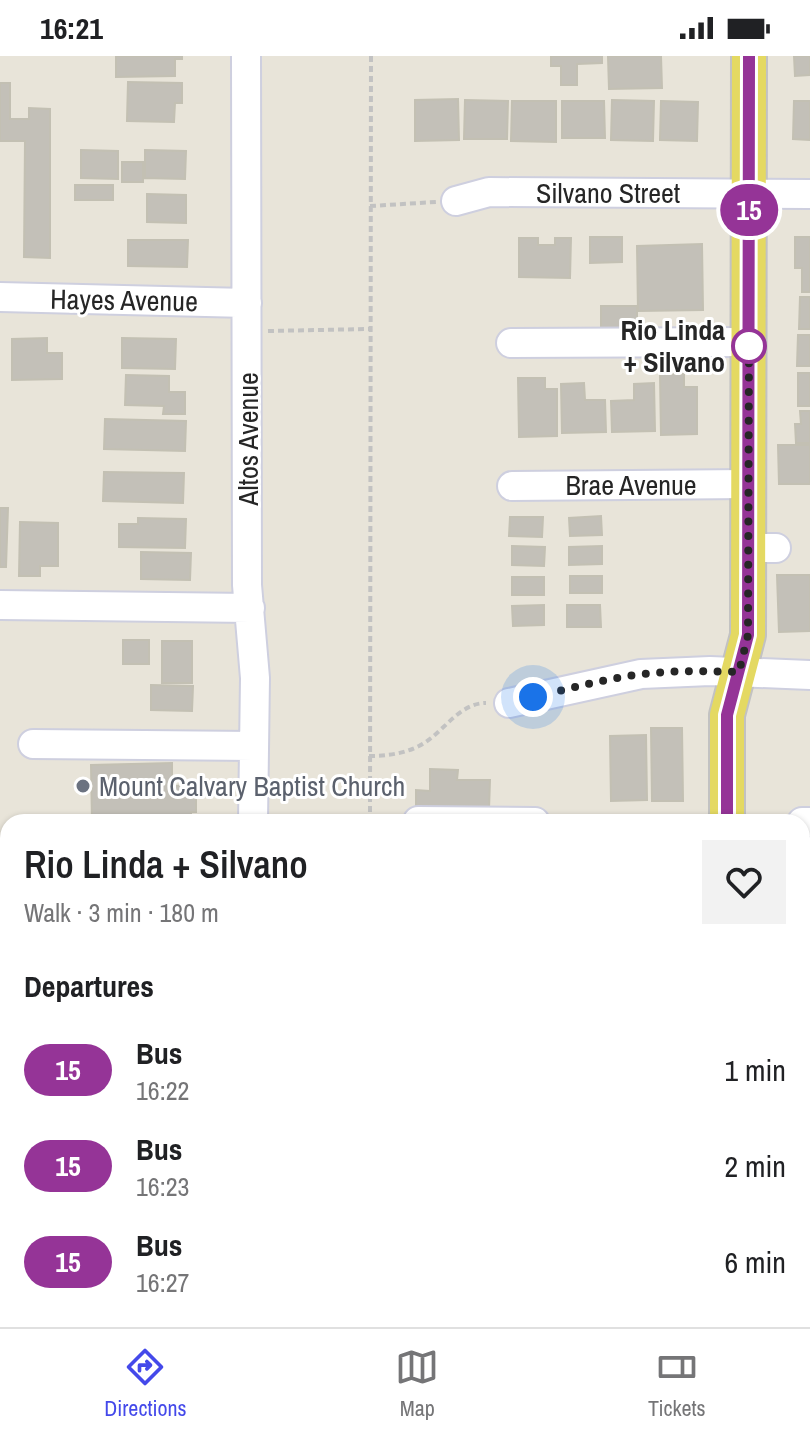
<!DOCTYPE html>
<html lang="en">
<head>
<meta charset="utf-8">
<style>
	body { margin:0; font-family:"Archivo Narrow",sans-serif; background:#f2f2f2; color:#202124; height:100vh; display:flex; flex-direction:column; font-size:30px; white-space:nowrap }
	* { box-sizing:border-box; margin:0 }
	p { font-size:26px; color:#757577 }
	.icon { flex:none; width:44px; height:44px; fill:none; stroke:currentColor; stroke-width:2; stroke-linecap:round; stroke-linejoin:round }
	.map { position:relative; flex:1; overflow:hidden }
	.sheet { position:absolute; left:0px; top:758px; width:810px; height:514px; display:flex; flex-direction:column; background:#fff; border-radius:24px 24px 0 0; box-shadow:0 2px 6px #0004 }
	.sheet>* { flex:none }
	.badge { padding:0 16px; border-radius:26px; font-size:28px; line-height:52px }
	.you { position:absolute; width:40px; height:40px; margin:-20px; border:6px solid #fff; border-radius:50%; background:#1a73e8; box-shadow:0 0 0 12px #1a73e833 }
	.map>.badge { position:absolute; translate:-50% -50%; box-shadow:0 0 0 4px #fff }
	h2 { padding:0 24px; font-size:30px; line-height:72px }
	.round { display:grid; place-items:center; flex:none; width:84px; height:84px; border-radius:0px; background:#f2f2f2 }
	.overview { display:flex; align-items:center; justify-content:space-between; height:136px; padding:0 24px }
	h1 { font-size:38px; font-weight:600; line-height:60px }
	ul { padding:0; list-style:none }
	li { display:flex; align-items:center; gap:24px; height:96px; padding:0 24px }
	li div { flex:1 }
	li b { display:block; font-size:30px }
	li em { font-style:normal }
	li .badge { min-width:88px; font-weight:700; text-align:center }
	.status { display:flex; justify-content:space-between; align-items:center; height:56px; padding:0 40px; background:#fff; direction:ltr }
	.status svg { height:22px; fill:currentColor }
	.tabs { display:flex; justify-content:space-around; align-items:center; height:112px; border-top:2px solid #e0e0e0; background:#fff; font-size:22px; color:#757577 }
	.tabs a { display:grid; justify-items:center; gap:4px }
	.tabs .on { color:#4449ea }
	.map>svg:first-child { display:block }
	.green { fill:#a5db99 }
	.building { fill:#c3c0b8; stroke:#c3c0b3; stroke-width:2 }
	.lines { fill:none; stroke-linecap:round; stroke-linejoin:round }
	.minor-casing { stroke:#cecfdf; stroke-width:32 }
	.major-casing { stroke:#c2c2c2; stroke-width:38 }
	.path { stroke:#c2c2c2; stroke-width:4; stroke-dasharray:6 4; stroke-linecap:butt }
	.minor { stroke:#fff; stroke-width:28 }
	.major { stroke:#e4d962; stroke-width:34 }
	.line-casing { stroke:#fff; stroke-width:18 }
	.line { stroke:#953497; stroke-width:12 }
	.walk { stroke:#262626; stroke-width:8; stroke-dasharray:0 14.4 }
	.stop-dot { fill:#fff; stroke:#953497; stroke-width:4 }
	.worship-dot { fill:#6b7280; stroke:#fff; stroke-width:3 }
	.labels { text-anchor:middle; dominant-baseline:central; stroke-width:6; stroke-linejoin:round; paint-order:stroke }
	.street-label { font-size:28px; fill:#262626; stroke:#fff }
	.stop-label { font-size:28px; font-weight:bold; fill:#262626; stroke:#fff; text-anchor:end }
	.worship-label { font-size:28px; fill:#5b616d; stroke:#fff; text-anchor:start }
</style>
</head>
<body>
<div class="status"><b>16:21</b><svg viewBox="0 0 49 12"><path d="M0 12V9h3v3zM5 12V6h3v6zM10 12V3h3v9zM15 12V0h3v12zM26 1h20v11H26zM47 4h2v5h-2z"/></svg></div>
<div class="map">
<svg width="810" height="1271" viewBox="0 0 810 1271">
	<rect width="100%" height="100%" fill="#e8e4d9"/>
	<path class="green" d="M0,944H8V1254L0,1253Z
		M262,1264H362V1271H262Z"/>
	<path class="building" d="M116,0H182V3H175V20L116,21Z
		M551,0H602V7L577,8V29H561V10H551Z
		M608,0H661L662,32L609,33Z
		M794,0H810V19L795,20Z
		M128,26L182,27V47H175L174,66L127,65Z
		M0,27H10V63H29V52L50,53V202L24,201L25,85H0Z
		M458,43L459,84L415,85V44Z
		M465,44L508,45L507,83H464Z
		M612,44L654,45L653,85L611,84Z
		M512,45H556V86L511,85Z
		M562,45H604L605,82H562Z
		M661,45L698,46L697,85L660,84Z
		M794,45H810V84L793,83Z
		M81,94L118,95V123L81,122Z
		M145,94L186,95L185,123L145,122Z
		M122,106H143V126H122Z
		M75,129H113V144H75Z
		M147,138L186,139V167L147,166Z
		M590,181H622V206L590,207Z
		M795,181H810V236H802V212H795Z
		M519,182H538V189H555V182H571L570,222L519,221Z
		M128,184H188L187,211L128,210Z
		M702,188L703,254L638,255L637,190Z
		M800,241H810V273H799Z
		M601,250H637V274H601Z
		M798,279H810V310H797Z
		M47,282V297H62V323L12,324V283Z
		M122,282L176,283L175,313L122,312Z
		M798,317H810V350H798Z
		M660,318H684V331H697V378L661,379Z
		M126,319L169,320V336H185V358H163L164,350L125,349Z
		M518,322H545V333H557V380L519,381Z
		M584,327L585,344H605L606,376L562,377L561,328Z
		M654,327L655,375L612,376L611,345L634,344V328Z
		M800,355H810V387H796L795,368H801Z
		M105,363L186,365L185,395L104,393Z
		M778,389H810V428H779Z
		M104,416L184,417L183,447L103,445Z
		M0,452H8L6,511H0Z
		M601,460L602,479L570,480L569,462Z
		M510,461H543L542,481L509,480Z
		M138,462L186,463L185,492L119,491V468H138Z
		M20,466L58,467V510H40V520H19Z
		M512,490L545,491L544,510L512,509Z
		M602,490V508L569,509V491Z
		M141,496L191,497L190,524L141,523Z
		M777,519H810V575L779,576Z
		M570,520H602V537H570Z
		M512,521H544V539H512Z
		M544,549V569L513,570L512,550Z
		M567,549H600L601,571H567Z
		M123,584H149V608H123Z
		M162,585H192V627H162Z
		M151,629L193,630L192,655L151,654Z
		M651,672H682L683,745H652Z
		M646,679L647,744L611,745L610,680Z
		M172,707V730L191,729V742H196V756H191V766H92L91,709Z
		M430,713L458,714L457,724H490L489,753L416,752V734L430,735Z
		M802,822H810V855H802Z
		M802,863H810V893V887H802Z
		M805,899H810V930H802Z
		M802,938H810V969H805V958H802Z
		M809,974L810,1004H802V979H809Z
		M802,1011L810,1012V1040H802Z
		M802,1110H810V1133H802Z
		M802,1143H810V1175L802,1174Z
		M802,1181H810V1211H802Z
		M802,1219H810V1249H802Z
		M802,1256H810V1271H783V1264H802Z
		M489,1264H522L521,1271H489Z
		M526,1264H559V1271H526Z
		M566,1264H602V1271H566Z
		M611,1264H644V1271H611Z
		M653,1264H678V1271H652Z
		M178,1268V1271H134V1269Z"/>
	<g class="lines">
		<g class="minor-casing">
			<path id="minor" d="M246,0L247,529L255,622L253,766
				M456,145L489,136L810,138
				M0,241L247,247
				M511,287L749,286
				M512,430L749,428
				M749,492H776
				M0,549L250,552
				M509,647L641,618L710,615L810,619
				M33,688L254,690
				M418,765L535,766
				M802,766H810
				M0,915L8,916
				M802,1073H810
				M244,1271V1264"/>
		</g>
		<g class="major-casing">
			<path id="major" d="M727,766V659L748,579L749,0
				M728,1264V1271"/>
		</g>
		<path class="path" d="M370,150L436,146
			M268,275L369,273
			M369,700C386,700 403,698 419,690C443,678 458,647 486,647
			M370,766L371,0
			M369,1264V1271"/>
		<use href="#minor" class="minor"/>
		<use href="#major" class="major"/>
	</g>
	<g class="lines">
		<g class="line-casing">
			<path id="line" d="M727,766V659L748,579L749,0"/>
		</g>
		<use href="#line" class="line"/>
		<path class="walk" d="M533,641C570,633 606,622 644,618C676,614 707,615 739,616L748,579L749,286V290"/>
	</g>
	<circle class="stop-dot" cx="749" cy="290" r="16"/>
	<circle class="worship-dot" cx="83" cy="730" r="8"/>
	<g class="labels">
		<g class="street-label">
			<text x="608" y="137">Silvano Street</text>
			<text transform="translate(124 244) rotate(1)">Hayes Avenue</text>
			<text transform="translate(248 383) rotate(-90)">Altos Avenue</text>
			<text x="631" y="429">Brae Avenue</text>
		</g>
		<g class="stop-label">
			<text x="725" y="274">Rio Linda<tspan x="725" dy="32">+ Silvano</tspan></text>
		</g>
		<g class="worship-label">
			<text x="99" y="730">Mount Calvary Baptist Church</text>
		</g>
	</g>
</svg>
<div class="you" style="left:533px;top:641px"></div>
<b class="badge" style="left:749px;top:154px;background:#953497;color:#fff">15</b>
<section class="sheet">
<div class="overview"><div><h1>Rio Linda + Silvano</h1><p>Walk · 3 min · 180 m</p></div><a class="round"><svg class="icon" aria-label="heart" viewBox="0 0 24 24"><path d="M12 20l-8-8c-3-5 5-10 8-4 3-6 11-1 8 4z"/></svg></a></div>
<h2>Departures</h2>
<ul>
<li><span class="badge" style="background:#953497;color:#fff">15</span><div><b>Bus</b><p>16:22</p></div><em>1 min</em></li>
<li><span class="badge" style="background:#953497;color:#fff">15</span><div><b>Bus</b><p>16:23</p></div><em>2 min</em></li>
<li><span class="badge" style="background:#953497;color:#fff">15</span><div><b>Bus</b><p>16:27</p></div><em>6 min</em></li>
</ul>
</section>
</div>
<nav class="tabs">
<a class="on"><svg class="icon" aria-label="directions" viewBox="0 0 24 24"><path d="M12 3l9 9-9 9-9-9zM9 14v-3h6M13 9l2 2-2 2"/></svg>Directions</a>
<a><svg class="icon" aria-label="map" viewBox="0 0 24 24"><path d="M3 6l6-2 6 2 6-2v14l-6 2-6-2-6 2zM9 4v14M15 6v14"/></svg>Map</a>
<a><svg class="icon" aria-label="tickets" viewBox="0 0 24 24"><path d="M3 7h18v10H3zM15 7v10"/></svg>Tickets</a>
</nav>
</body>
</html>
